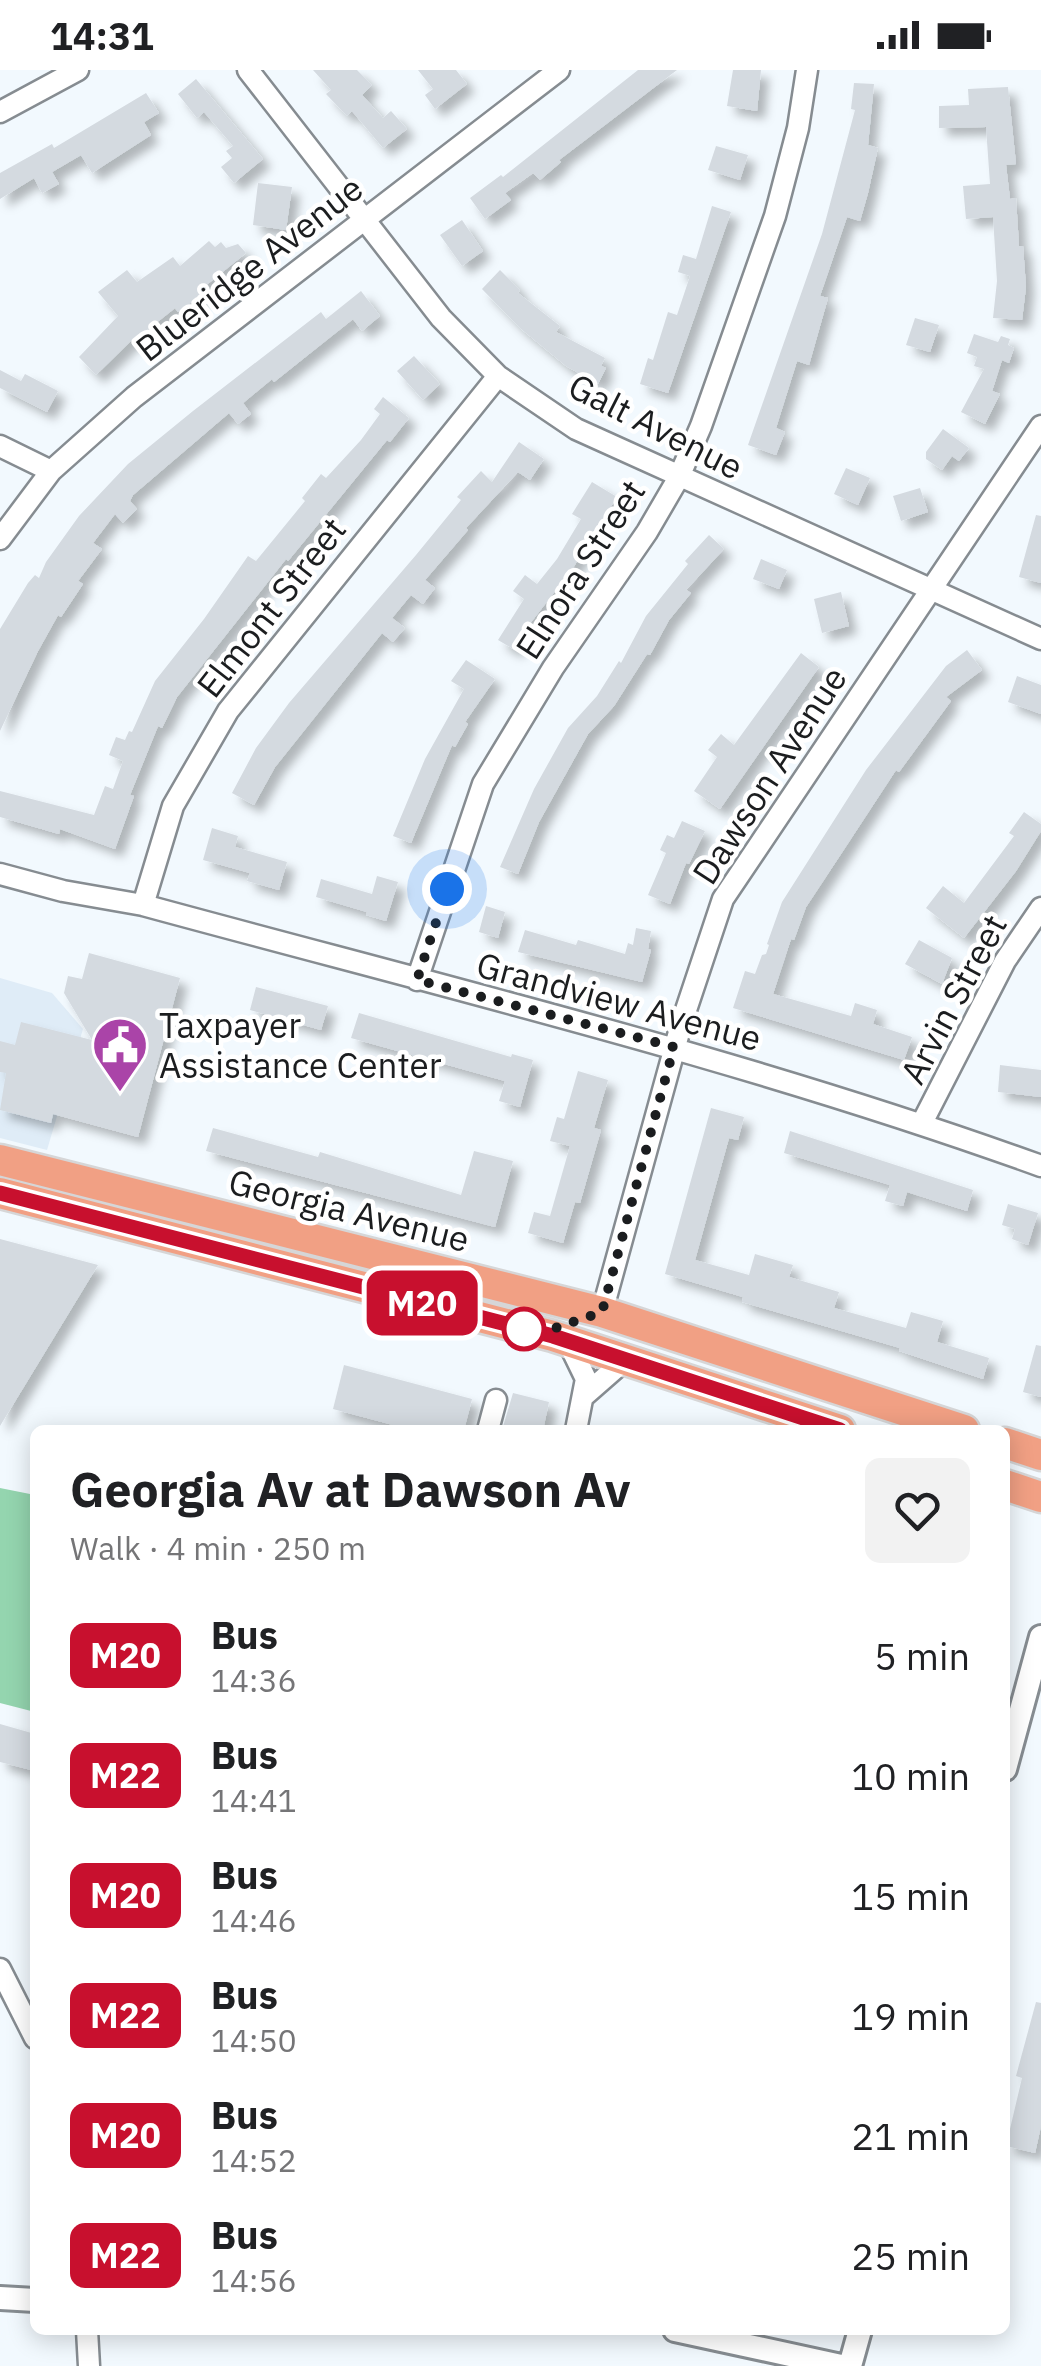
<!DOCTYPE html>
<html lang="en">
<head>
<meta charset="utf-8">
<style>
	body { margin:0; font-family:"IBM Plex Sans",sans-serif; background:#f2f2f2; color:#202124; height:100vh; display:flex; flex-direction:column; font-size:38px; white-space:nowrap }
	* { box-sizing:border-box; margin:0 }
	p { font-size:32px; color:#757577 }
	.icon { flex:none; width:55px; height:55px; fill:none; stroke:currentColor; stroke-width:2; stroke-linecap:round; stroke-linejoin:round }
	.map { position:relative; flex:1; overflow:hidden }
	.drawer { position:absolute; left:30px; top:1355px; width:980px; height:910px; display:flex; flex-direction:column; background:#fff; border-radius:15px; box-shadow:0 5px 25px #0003 }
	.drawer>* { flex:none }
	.badge { padding:0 20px; border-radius:15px; font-size:35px; line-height:65px }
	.you { position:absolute; width:50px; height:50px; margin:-25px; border:8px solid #fff; border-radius:50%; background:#1a73e8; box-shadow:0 0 0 15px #1a73e833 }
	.map>.badge { position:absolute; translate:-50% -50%; box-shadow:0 0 0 5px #fff }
	.round { display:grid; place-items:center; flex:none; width:105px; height:105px; border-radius:15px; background:#f2f2f2 }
	.head { display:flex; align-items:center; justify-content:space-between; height:170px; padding:0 40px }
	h1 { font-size:48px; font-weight:800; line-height:75px }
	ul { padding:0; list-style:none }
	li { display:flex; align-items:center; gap:30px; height:120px; padding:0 40px }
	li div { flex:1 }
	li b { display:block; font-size:38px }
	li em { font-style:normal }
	li .badge { min-width:110px; font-weight:700; text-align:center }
	.status { display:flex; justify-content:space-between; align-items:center; height:70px; padding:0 50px; background:#fff; direction:ltr }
	.status svg { height:28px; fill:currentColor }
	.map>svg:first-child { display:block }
	.built { fill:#dfecf7 }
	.forest { fill:#94d5af }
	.building { fill:#d4dae0; filter:url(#shadow) }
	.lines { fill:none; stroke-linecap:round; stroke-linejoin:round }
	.minor-casing { stroke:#868c91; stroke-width:25 }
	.tertiary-casing { stroke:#868c91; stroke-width:28 }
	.primary-casing { stroke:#d6d6d7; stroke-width:35 }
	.minor { stroke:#fff; stroke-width:20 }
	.tertiary { stroke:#fff; stroke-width:22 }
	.primary { stroke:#f1a084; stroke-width:30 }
	.line-casing { stroke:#fff; stroke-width:22 }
	.line { stroke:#c8102e; stroke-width:15 }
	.walk { stroke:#1b1d1f; stroke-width:10; stroke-dasharray:0 18 }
	.stop-dot { fill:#fff; stroke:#c8102e; stroke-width:5 }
	.labels { text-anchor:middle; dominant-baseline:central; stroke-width:9; stroke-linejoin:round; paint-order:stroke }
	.street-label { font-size:35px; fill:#1b1d1f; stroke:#fff }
	.poi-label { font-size:35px; fill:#1b1d1f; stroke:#fff; text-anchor:start }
</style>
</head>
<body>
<div class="status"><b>14:31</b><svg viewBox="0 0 49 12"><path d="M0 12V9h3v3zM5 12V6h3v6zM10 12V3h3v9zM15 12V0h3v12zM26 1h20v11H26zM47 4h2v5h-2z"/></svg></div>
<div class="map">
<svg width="1041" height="2296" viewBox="0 0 1041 2296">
	<defs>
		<filter id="shadow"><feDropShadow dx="8" dy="8" stdDeviation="5" flood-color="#0004"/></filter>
	</defs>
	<rect width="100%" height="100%" fill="#f2f9fe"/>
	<path class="built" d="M0,908L52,923L83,959L47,1080L0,1068Z"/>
	<path class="forest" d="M0,1418L35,1425V1642L0,1633Z"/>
	<path class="building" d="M313,0H357L372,15L362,25L383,48L391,41L407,59L383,78L352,41L347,46L326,24L331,20Z
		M418,0H456L467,14L435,39L425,25L433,19Z
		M638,0H677L559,90L561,92L540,110L533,103L505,123L511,130L485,149L470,128L501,105L503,107Z
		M733,0H761L757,41L727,36Z
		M196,9L263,89L234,113L221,97L232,88L226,81L233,76L204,42L197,48L178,24Z
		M854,13L874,14L868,75L878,78L868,123L860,151L847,147L820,226L828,228L809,295L797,291L776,358L785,362L776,385L748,375L822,164L855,40L851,39Z
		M1008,17L1016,94L1006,95L1010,129L1016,128L1019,176H1023L1026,217L1022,250L993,248L997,211L993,147L966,149L963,116L990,114L986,57L939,58V36L969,35L968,19Z
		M146,23L159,43L144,52L151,65L92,103L81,85L52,102L59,114L42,123L34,108L0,129V103L52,74L54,78Z
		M716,76L748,85L740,110L708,100Z
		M258,113L292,117L286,160L253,155Z
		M712,136L731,142L668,323L640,314L648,288L653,290L668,242L677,245L690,206L678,202L683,185L696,189Z
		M462,150L483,181L462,196L440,165Z
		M209,171L215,177L221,172L226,178L238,174L246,183L204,217L207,221L178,242L175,238L136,269L135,267L96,305L79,287L118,246L98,222L127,200L137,212L173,187L180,196Z
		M500,200L520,220L518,223L560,256L556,262L605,288L601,296L606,298L598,314L566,296L520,258L482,219Z
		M361,221L380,246L362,261L353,249L274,312L272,309L243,333L251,344L238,354L229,343L133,425L130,431L137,439L123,453L115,444L93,473L102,479L78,511L83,514L61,547L58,545L38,581L0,661V559L28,513L35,505L39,508L46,492L79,446L128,394L193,341L321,242L326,249Z
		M915,248L939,255L930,282L906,275Z
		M974,264L998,272L1001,266L1010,269L1008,275L1014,278L1009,293L1002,290L992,321L1000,324L985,354L961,342L984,299L974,296L977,287L967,283Z
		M414,286L440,314L423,330L397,301Z
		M0,300L21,311L25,304L58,321L47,342L0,318Z
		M383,327L409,348L390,372L387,370L288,491L286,489L177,627L162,658L158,656L130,725L134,726L115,779L60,759L59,764L0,747V721L94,745L105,716L113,719L123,691L109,685L116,667L125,670L129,661L132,662L155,611L204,549L248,486L256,491L305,431L302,428L321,404L326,408L361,370L380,344L374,339Z
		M943,359L969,378L959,391L952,386L942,400L926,389V382Z
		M519,372L544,389L530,410L518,402L466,458L468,460L425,510L435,518L423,534L411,525L392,548L405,558L393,572L382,563L275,697L254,735L232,723L256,678L289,633L416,485L461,430L457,427L481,401L492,412Z
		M846,398L870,408L858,435L834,424Z
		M592,412L617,427L573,498L525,560L515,580L498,570L524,529L513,521L525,505L537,514L557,489L581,449L572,444Z
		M920,418L928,442L901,451L893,426Z
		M1036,445L1041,446V513L1019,507Z
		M709,465L724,479L686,520L691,523L669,550L650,585L647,584L614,636L588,664L539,752L518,804L500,797L534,719L568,658L597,626L619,591L621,593L646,546L688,494L685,491Z
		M761,489L787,500L779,519L753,509Z
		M841,522L849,556L822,563L814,529Z
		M967,580L982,600L946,627L951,631L899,702L896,700L839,787L806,837L794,870L791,869L773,924L851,946L855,933L877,940L873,954L912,967L904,990L733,938L745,901L755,904L762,885L766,884L769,875L767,874L782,832L866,700L946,596Z
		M801,583L819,597L720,739L694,721L717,687L708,680L721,664L734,675Z
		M466,590L495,609L465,652L468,654L455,677L452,675L411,773L393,766L425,689L464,619L451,611Z
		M1017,606L1041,615V644L1008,632Z
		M1024,742L1041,754V761L1016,801L964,868L926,838L943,816L964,833L1014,766L1009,763Z
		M682,751L705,761L689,794L686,793L670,834L648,825L666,783L660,780L667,765L674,768Z
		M212,758L238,766L235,777L287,792L279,820L247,811L250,803L203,790Z
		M377,806L398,812L386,851L366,845L367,842L316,827L321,809L372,824Z
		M486,836L505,842L498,868L479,862Z
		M636,858L651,861L648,879L651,880L642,912L518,882L525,860L576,875L578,870L625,884L628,873L633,875Z
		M919,870L952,888L942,914L905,894Z
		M89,883L180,908L138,1067L53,1044L51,1053L0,1040L6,1003L0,1002V971L15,975L21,952L92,970L64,923L68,906L82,909Z
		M256,917L328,936L321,960L250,940Z
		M359,943L511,987L512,984L533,990L520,1037L499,1031L505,1011L351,968Z
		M1000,995L1041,1000V1027L998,1022Z
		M578,1001L608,1010L594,1058L601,1060L580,1133L575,1132L563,1173L528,1163L534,1142L550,1146L570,1076L550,1071L557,1047L564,1049Z
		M711,1038L744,1047L738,1070L729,1068L695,1190L749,1205L755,1184L793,1195L789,1207L839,1222L834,1238L906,1258L911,1242L943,1251L937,1272L989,1288L983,1309L899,1281L900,1278L742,1232L743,1227L665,1204Z
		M213,1058L318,1087L320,1082L461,1125L474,1081L513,1091L495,1157L206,1081Z
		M790,1061L973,1120L967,1141L907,1122L903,1136L885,1131L890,1115L784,1083Z
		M1008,1134L1038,1143L1028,1175L1012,1169L1015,1159L1002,1155Z
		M0,1169L98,1195L0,1356Z
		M1036,1275L1041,1276V1327L1023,1322Z
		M344,1295L472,1329L464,1360H412L333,1339Z
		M513,1323L549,1332L543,1360H502Z
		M0,1654L35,1664V1701L0,1692Z
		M1036,1932L1041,1933V2056L1035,2083L1006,2076L1022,2008L1016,2006Z"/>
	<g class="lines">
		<g class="minor-casing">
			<path id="minor" d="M248,0L441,248L498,306L576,359L1041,569
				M0,42L78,0
				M0,376L51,401
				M0,469L51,401L134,327L559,0
				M0,804L63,821L143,835C444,917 748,990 1041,1096
				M143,835L173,736L228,641L498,306
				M417,910L483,714L553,598L647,462L679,407L701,356L775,146L798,58L807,0
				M922,1053L1005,891L1041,838
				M602,1242L681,955L723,829L1041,356
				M568,1272L586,1309L576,1360
				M585,1325L625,1290
				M488,1360L496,1330
				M0,1899L35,1968
				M87,2260L89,2296"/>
		</g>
		<g class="tertiary-casing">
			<path id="tertiary" d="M1005,1699L1041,1567
				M0,2228L35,2230
				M675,2260L841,2296
				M850,2296L860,2260"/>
		</g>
		<g class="primary-casing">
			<path id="primary" d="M0,1090L602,1242L964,1360
				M0,1123L553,1266L840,1360
				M1005,1373L1041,1385
				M1005,1415L1041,1427"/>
		</g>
		<use href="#minor" class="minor"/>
		<use href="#tertiary" class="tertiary"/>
		<use href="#primary" class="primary"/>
	</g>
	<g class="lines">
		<g class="line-casing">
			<path id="line" d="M0,1123L553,1266L840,1360"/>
		</g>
		<use href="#line" class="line"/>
		<path class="walk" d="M447,819L417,910L674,977L602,1242L541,1263L513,1256L524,1259"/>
	</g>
	<defs>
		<g id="civic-pin" transform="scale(2.875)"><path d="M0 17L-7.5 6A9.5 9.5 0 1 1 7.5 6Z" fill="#aa44a8" stroke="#fff"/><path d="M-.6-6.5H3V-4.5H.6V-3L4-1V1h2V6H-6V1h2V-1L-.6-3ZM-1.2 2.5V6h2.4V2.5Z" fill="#fff"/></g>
	</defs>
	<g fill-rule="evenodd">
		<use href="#civic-pin" x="120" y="975"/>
	</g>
	<circle class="stop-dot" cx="524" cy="1259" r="20"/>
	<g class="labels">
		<g class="street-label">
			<text transform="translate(249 198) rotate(-38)">Blueridge Avenue</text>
			<text transform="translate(656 356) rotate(27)">Galt Avenue</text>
			<text transform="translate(580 499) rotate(-57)">Elnora Street</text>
			<text transform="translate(271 537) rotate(-52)">Elmont Street</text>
			<text transform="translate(769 705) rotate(-57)">Dawson Avenue</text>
			<text transform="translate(953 929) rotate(-62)">Arvin Street</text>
			<text transform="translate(619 931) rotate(15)">Grandview Avenue</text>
			<text transform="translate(349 1140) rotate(14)">Georgia Avenue</text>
		</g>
		<g class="poi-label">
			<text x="159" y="955">Taxpayer<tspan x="159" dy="40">Assistance Center</tspan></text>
		</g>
	</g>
</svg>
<div class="you" style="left:447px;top:819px"></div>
<b class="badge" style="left:422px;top:1233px;background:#c8102e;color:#fff">M20</b>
<section class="drawer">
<div class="head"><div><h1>Georgia Av at Dawson Av</h1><p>Walk · 4 min · 250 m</p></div><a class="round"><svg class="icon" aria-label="heart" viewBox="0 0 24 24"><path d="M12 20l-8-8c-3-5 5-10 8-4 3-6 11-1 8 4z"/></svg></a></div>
<ul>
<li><span class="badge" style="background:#c8102e;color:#fff">M20</span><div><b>Bus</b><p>14:36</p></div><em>5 min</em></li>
<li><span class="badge" style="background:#c8102e;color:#fff">M22</span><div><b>Bus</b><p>14:41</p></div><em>10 min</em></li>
<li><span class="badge" style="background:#c8102e;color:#fff">M20</span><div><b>Bus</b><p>14:46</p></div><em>15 min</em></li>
<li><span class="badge" style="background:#c8102e;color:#fff">M22</span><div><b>Bus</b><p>14:50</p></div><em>19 min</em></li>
<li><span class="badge" style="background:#c8102e;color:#fff">M20</span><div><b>Bus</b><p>14:52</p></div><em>21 min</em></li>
<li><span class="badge" style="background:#c8102e;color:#fff">M22</span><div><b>Bus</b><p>14:56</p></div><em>25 min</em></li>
</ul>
</section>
</div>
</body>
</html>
